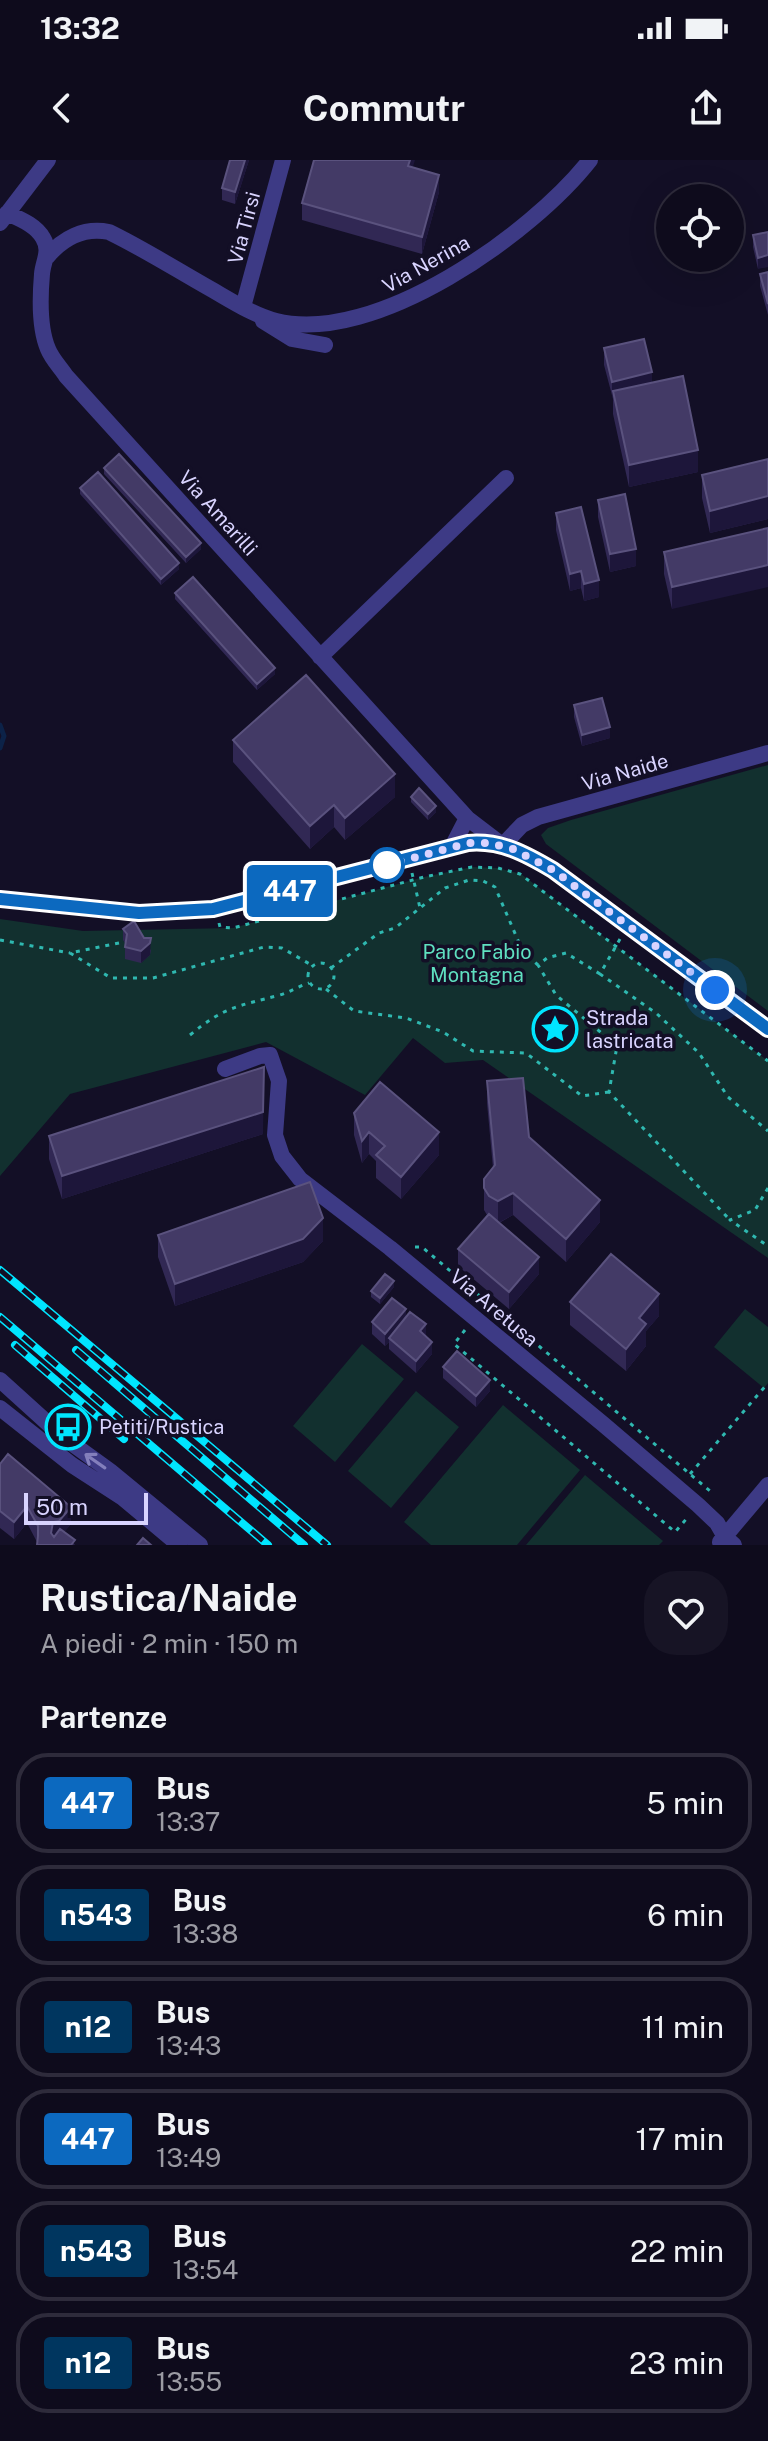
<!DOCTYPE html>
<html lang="it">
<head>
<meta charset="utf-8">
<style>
	body { margin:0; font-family:"Public Sans",sans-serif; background:#171425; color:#f1f3f6; height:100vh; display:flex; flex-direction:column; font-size:30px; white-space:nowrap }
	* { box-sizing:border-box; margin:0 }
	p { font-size:26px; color:#9b9ba3 }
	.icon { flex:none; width:44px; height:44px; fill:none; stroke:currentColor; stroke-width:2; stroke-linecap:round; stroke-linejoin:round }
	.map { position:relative; height:1385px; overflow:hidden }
	.panel { display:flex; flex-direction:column; background:#0e0b1c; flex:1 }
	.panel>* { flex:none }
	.badge { padding:0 16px; border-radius:6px; font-size:28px; line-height:52px }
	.fabs { position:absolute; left:656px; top:24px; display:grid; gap:16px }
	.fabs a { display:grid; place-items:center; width:88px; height:88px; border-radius:50%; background:#0e0b1c; box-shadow:0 8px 32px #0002,0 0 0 2px #2e2b3b; font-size:40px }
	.scale { position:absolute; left:24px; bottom:20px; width:124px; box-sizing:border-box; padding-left:8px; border:4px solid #d9d4ff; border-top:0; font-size:22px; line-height:28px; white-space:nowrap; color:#d9d4ff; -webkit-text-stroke:6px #130f26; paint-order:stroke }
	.you { position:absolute; width:40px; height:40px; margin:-20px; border:6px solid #fff; border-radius:50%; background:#1a73e8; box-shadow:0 0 0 12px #1a73e833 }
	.map>.badge { position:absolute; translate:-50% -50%; box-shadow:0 0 0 4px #fff }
	h2 { padding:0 40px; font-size:30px; line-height:72px }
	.round { display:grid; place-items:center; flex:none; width:84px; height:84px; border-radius:32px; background:#171425 }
	.summary { display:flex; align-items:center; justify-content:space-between; height:136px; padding:0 40px }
	h1 { font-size:38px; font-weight:700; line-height:60px }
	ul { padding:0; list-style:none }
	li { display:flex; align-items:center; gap:24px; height:100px; margin:0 16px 12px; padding:0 24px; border:4px solid #2e2b3b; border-radius:32px }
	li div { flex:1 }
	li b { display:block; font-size:30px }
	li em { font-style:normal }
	li .badge { min-width:88px; font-weight:700; text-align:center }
	.status { display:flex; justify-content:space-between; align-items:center; height:56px; padding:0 40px; background:#0e0b1c; direction:ltr }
	.status svg { height:22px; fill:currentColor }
	header { display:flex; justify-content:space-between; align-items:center; height:104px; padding:0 40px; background:#0e0b1c; font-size:36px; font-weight:700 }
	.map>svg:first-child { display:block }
	.green { fill:#12302f }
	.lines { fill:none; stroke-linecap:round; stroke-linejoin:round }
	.stream { stroke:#0c2248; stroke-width:5 }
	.path { stroke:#2fb8b0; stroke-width:3; stroke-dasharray:4 6; stroke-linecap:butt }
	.minor { stroke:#3d3a85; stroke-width:16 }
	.rail-casing { stroke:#00e5ff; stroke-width:8 }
	.rail { stroke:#130f26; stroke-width:5; stroke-dasharray:15; stroke-linecap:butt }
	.wall { fill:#312854 }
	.shaded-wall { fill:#1d163a }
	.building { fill:#433a66; stroke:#5a527e; stroke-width:2 }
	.oneway { stroke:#837fbc }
	.line-casing { stroke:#fff; stroke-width:18 }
	.line { stroke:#0c69bf; stroke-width:12 }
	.walk { stroke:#d9d4ff; stroke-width:8; stroke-dasharray:0 14.4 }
	.stop-dot { fill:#fff; stroke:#0c69bf; stroke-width:4 }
	.labels { text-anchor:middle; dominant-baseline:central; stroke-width:7; stroke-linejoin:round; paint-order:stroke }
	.street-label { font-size:20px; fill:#d9d4ff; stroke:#130f26 }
	.park-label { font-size:20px; fill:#5fe0c0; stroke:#130f26 }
	.poi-label { font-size:20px; fill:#d9d4ff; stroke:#130f26; text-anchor:start }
</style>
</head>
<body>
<div class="status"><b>13:32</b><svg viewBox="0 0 49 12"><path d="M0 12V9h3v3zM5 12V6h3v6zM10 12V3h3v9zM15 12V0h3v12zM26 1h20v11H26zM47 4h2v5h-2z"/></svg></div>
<header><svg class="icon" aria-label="back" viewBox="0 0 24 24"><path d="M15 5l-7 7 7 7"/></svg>Commutr<svg class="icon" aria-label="share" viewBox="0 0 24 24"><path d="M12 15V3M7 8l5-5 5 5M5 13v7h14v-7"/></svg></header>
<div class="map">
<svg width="768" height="1385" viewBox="0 0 768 1385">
	<rect width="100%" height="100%" fill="#130f26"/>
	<path class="green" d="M768,605V851L546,684L541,675L548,668L571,660Z
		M472,707L498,708L521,714L768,901V1098L483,900L445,903L413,878L365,935L266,882L70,934L0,1016V759L83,771L233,768L424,717Z
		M745,1149L768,1167V1223L764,1228L714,1187Z
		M362,1184L404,1219L335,1302L293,1266Z
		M416,1231L459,1267L391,1348L348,1311Z
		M503,1245L580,1310L517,1385H431L404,1362Z
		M585,1315L663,1381L659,1385H526Z"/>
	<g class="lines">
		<path class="stream" d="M0,565L4,576L0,588"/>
		<path class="path" d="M412,713L420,748
			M219,763L220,767L233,768L424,717L472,707L498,708L520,714L768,901
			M620,779L600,814L656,853L699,893L728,937L768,971
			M0,780L70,793
			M119,783L70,793L111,818H153L264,787L282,788L313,806
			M308 816a13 13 0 1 1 26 0a13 13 0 1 1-26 0Z
			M331,808L379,773L395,768L445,728L469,720L483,721L495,727L523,792L538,805
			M600,814L566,793L547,798L538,805L556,835L617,886L609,932L730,1060
			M326,829L354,851L406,858L443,872L473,891L526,893L582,936L609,932
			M190,875C225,846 239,846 280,835C290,832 299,826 309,823
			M768,1028L755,1050L730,1060L768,1086
			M415,1087H422L710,1331
			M465,1170L454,1184L675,1372L688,1357
			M690,1314L768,1223"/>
		<path class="minor" d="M7,53C20,59 36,65 43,78C51,91 43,101 42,114C40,137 39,168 48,189C52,199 60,207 66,216L467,658
			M0,63L48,0
			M47,97C63,78 84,67 109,72C146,90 180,112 216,132C235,143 254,155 276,161C375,186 532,74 590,0
			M243,147L283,0
			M263,161L292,179L325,185
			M320,497L506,318
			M503,685L522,665L538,657L768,593
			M452,687L467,658L501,684
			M0,739L139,753L213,749L468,683C501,680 525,694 553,710L768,869
			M225,909L260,896L270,895L279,921L275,975L282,996L300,1019L390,1088L603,1264L698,1345L717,1363L725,1377L734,1385
			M0,1220L63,1277L110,1311L200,1385
			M0,1248L72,1305L123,1338L179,1385
			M720,1382L768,1325"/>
		<g class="rail-casing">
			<path id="rail" d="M0,1110L327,1385
				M0,1157L268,1385
				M15,1185L124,1279
				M76,1190L304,1385"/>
		</g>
		<use href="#rail" class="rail"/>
	</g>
	<path class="wall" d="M230,0H249L235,44L222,40V28Z
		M413,7L439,32L422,94L302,60V43Z
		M768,72L758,109L753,87V75Z
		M768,112V155L760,126V114Z
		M604,188L652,223L698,312L629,327L613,254V239L604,205Z
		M768,299V359L710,373L702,338V315Z
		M104,308L201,389L186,403L104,314Z
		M80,328L179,409L161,425L80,334Z
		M598,340L636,406L610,412L598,357Z
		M556,353L599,437L584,441L581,428L570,431L556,370Z
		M768,368L672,449L664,414V392Z
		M175,433L275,514L257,530L175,439Z
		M574,545L610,578L582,586L574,557Z
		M233,580L395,637L345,680L334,667L310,689L233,602Z
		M411,637L436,652L428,660L411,642Z
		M123,769L151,790L150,795L141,803L125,799V783L123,780Z
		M487,921L529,977L600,1062L566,1102L513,1055L499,1063L539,1114L509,1149L458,1106V1089L487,1055L484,1050V1019L493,1008L487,943Z
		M354,953L439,995L401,1039L376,1018V1001L369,994L362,1003L354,975Z
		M263,974L62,1039L49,999V976Z
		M158,1075L323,1081L303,1102L175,1146L158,1097Z
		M394,1127L380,1144L371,1137V1131Z
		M570,1142L659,1156L646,1171V1186L626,1211L570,1165Z
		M406,1157L425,1176L432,1194L416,1213L389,1189V1182L385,1186L372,1174V1162Z
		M443,1207L490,1231L476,1247L443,1218Z
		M0,1304L71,1364L64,1372L75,1385L37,1382L27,1363L14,1379L0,1368Z"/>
	<path class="shaded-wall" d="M245,0H249L235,44V32Z
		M410,0H415L408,23V6Z
		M439,15V32L422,94V77Z
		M768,95V107L758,109V98Z
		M652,212V229L613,231L612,239V222Z
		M698,290V312L629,327V305Z
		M768,336V359L710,373V351Z
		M201,383V389L186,403V397Z
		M636,389V406L610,412V394Z
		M179,403V409L161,425V419Z
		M768,405V427L672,449V427Z
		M581,411V428L570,431V414Z
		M599,420V437L584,441V424Z
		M275,508V514L257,530V524Z
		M610,567V578L582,586V575Z
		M395,614V637L345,680V658Z
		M334,645V667L310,689V666Z
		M436,646V652L428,660V654Z
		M151,778L150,795L141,803V791Z
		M264,907L263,974L62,1039V1016Z
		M369,972V994L362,1003V981Z
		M439,972V995L401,1039V1017Z
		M513,1033V1055L498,1063V1041Z
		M600,1040V1062L566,1102V1079Z
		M323,1058V1081L303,1102L175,1146V1124Z
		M539,1097V1114L509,1149V1132Z
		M394,1121V1127L380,1144V1138Z
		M659,1134V1156L646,1171V1186L626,1211V1189L639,1158Z
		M406,1149V1161L389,1178V1182L385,1186V1174Z
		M426,1164V1176L420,1171Z
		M432,1182V1194L416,1213V1201Z
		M490,1220V1231L476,1247V1236Z
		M27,1346V1363L14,1379V1362Z
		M71,1347V1364L59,1378L53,1379L51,1373L53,1362Z"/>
	<path class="building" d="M230,0H245L235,32L222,28Z
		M314,0H410L408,6L439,15L422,77L302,43Z
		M768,72V95L758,98L753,75Z
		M768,112V144L760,114Z
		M644,179L652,212L612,222L604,188Z
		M683,216L698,290L629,305L613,231Z
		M119,294L201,383L186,397L104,308Z
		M768,299V336L710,351L702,315Z
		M98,312L179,403L161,419L80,328Z
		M625,334L636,389L610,394L598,340Z
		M581,347L599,420L584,424L581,411L570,414L556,353Z
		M768,368V405L672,427L664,392Z
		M193,417L275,508L257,524L175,433Z
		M306,515L395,614L345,658L334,645L310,666L233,580Z
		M602,538L610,567L582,575L574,545Z
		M419,628L436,646L428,654L411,637Z
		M134,761L144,778H151L150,783L141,791L125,787L127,774L123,769Z
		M264,907L263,952L62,1016L49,976Z
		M523,918L529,977L600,1040L566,1079L513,1033L498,1041L489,1036L484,1028V1019L495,1005L487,921Z
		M380,922L439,972L401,1017L376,995L385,986L369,972L362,981L354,953Z
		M310,1022L323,1058L303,1079L175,1124L158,1075Z
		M489,1054L539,1097L509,1132L458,1089Z
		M611,1094L659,1134L639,1158L646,1164L626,1189L570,1142Z
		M385,1114L394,1121L380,1138L371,1131Z
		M392,1138L406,1149L385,1174L372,1162Z
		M410,1152L426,1164L420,1171L432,1182L416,1201L389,1178Z
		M457,1191L490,1220L476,1236L443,1207Z
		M8,1294L71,1347L59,1361L53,1362L51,1373L54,1377L60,1369L75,1380L71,1385H37L38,1376V1366L27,1346L14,1362L0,1351V1304Z
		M143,1378L151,1385H137Z"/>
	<defs><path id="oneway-shaft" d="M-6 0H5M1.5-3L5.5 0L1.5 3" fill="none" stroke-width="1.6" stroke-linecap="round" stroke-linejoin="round" transform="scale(2)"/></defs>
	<use class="oneway" href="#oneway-shaft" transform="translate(95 1301) rotate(-145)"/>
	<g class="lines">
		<g class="line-casing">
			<path id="line" d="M0,739L139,753L213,749L468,683C501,680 526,694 553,710L768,869"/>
		</g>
		<use href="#line" class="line"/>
		<path class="walk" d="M387,705L468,683H489L513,689L553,710L715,830"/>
	</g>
	<defs>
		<g id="sight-ring" transform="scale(2.3)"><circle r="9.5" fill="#130f26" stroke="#00e5ff" stroke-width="1.5"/><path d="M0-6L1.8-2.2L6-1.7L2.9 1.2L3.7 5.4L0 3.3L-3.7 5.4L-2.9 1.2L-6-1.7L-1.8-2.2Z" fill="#00e5ff"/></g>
		<g id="bus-ring" transform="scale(2.3)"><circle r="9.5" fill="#130f26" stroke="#00e5ff" stroke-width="1.5"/><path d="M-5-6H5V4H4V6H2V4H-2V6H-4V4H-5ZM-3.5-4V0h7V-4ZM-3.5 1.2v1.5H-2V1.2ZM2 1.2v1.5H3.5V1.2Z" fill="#00e5ff"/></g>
	</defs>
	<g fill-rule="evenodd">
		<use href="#sight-ring" x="555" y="869"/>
		<use href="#bus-ring" x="68" y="1267"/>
	</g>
	<circle class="stop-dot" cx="387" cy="705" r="16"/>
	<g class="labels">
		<g class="street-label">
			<text transform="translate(244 68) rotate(-75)">Via Tirsi</text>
			<text transform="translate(426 104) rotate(-29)">Via Nerina</text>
			<text transform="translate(218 353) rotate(48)">Via Amarilli</text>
			<text transform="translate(625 612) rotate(-16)">Via Naide</text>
			<text transform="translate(494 1148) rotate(40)">Via Aretusa</text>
		</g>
		<g class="park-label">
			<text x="477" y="792">Parco Fabio<tspan x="477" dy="23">Montagna</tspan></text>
		</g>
		<g class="poi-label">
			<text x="586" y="858">Strada<tspan x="586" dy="23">lastricata</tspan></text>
			<text x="99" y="1267">Petiti/Rustica</text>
		</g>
	</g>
</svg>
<div class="fabs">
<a><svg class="icon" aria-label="locate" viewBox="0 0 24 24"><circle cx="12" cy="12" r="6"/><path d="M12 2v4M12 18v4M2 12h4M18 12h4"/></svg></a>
</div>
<div class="scale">50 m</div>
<div class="you" style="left:715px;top:830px"></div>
<b class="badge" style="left:290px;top:731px;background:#0c69bf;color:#fff">447</b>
</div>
<section class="panel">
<div class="summary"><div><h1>Rustica/Naide</h1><p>A piedi · 2 min · 150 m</p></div><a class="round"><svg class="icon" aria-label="heart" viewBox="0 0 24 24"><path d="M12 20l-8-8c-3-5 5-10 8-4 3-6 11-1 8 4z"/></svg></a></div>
<h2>Partenze</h2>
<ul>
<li><span class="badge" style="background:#0c69bf;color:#fff">447</span><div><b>Bus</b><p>13:37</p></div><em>5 min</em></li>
<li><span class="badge" style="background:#00365f;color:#fff">n543</span><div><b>Bus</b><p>13:38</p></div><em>6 min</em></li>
<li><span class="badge" style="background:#00365f;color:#fff">n12</span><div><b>Bus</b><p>13:43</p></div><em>11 min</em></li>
<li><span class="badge" style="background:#0c69bf;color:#fff">447</span><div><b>Bus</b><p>13:49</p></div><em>17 min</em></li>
<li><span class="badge" style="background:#00365f;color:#fff">n543</span><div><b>Bus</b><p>13:54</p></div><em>22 min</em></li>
<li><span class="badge" style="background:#00365f;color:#fff">n12</span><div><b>Bus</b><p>13:55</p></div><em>23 min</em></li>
</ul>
</section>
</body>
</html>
